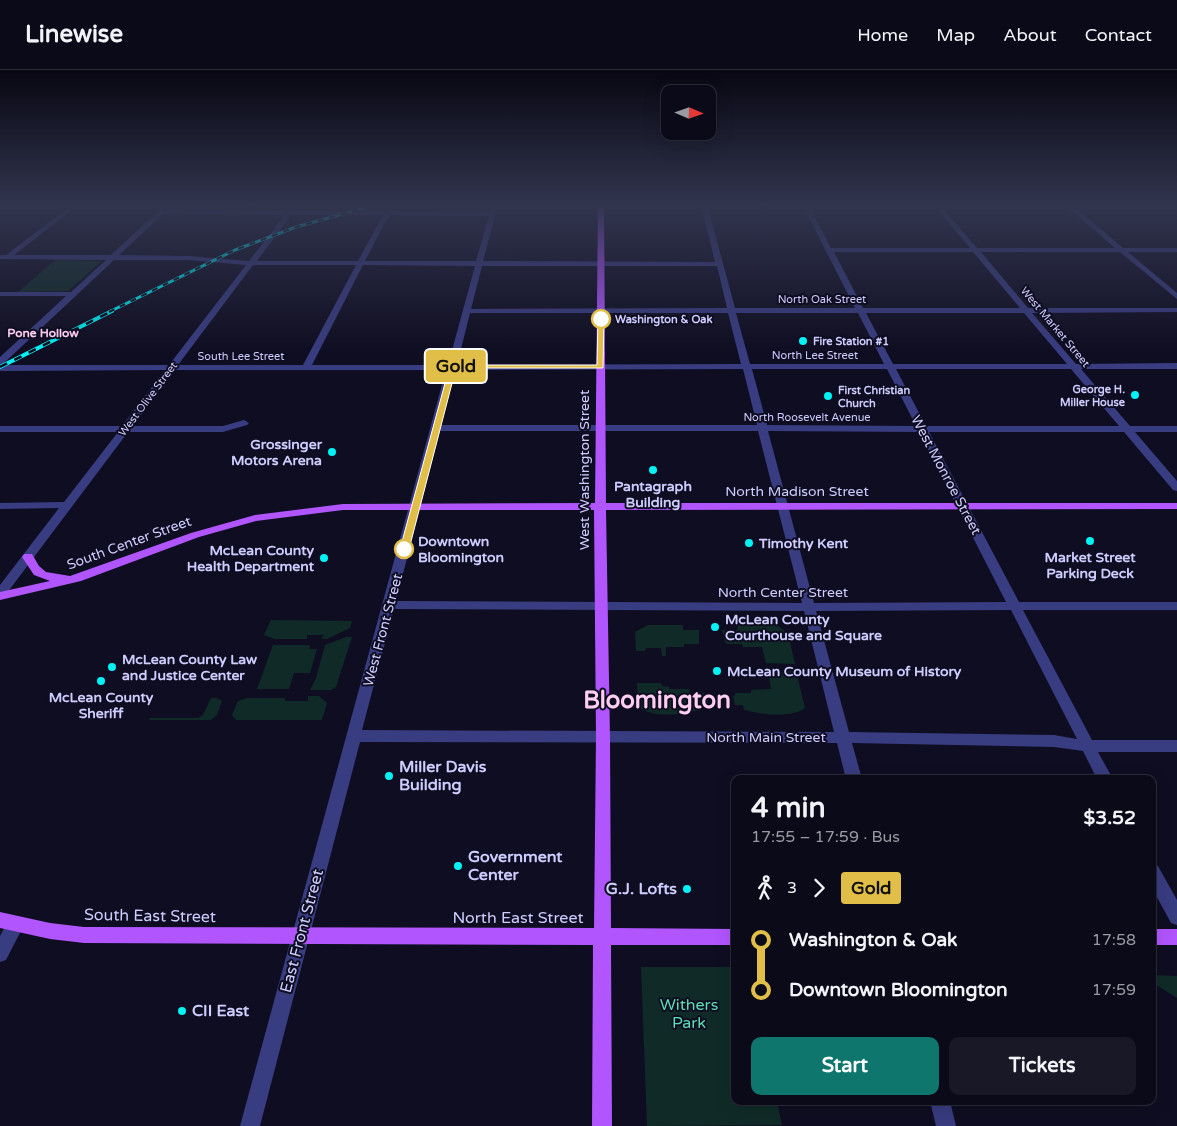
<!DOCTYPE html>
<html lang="en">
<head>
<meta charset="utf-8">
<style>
	body { margin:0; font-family:"Varela Round",sans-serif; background:#191826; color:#f1f3f6; height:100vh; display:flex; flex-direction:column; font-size:19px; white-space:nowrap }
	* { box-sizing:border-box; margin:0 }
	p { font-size:16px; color:#9a9aa2 }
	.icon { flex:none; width:28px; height:28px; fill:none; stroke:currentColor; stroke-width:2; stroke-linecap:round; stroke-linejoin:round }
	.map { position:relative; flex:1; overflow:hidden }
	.details { position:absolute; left:731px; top:705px; width:425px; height:330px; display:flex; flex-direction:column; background:#0b0a19; border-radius:10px; box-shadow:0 5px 20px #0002,0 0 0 1px #2b2b38 }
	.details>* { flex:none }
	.badge { padding:0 10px; border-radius:4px; font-size:18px; line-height:32px }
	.needle { width:32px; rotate:92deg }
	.fabs { position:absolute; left:661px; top:15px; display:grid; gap:10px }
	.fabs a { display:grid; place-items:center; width:55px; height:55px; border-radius:10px; background:#0b0a19; box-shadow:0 5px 20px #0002,0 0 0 1px #2b2b38; font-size:25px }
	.map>.badge { position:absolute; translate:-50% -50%; box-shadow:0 0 0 2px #fff }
	.legs { display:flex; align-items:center; gap:8px; height:55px; padding:0 20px; font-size:16px }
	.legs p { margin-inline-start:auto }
	.summary { display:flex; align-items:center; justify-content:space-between; height:85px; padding:0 20px }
	h1 { font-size:28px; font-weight:800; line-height:38px }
	.cta { display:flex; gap:10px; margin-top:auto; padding:10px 20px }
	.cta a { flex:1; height:58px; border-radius:10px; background:#0f766e; color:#fff; font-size:20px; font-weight:800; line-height:58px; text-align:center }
	.cta a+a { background:#191826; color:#f1f3f6 }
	ul { padding:0 20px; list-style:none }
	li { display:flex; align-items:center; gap:18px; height:50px; font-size:19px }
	li i { display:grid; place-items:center; width:8px; height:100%; margin:0 6px; background:currentColor }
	li i::after { content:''; width:12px; height:12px; margin:-6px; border:4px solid; border-radius:50%; background:#0b0a19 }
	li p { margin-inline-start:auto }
	li:first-child i { background:linear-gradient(#0000 50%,currentColor 0) }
	li:last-child i { background:linear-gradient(currentColor 50%,#0000 0) }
	header { display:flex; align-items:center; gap:30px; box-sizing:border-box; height:70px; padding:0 25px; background:#0b0a19; border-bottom:1px solid #2b2b38 }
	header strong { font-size:24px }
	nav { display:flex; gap:28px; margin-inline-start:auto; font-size:18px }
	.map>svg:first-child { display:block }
	.green { fill:#102b27 }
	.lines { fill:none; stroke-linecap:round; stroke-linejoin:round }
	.minor { fill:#383c80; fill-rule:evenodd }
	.major { fill:#b155fe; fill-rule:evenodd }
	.rail-far1-casing { stroke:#01f3f6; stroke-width:3 }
	.rail-casing { stroke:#01f3f6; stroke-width:4 }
	.rail-far1 { stroke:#0f0d21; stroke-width:2; stroke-dasharray:6; stroke-linecap:butt }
	.rail { stroke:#0f0d21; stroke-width:2.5; stroke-dasharray:8; stroke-linecap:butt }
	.line-1 { fill:#e0be47; stroke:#fff }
	.stop-1-dot { fill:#fff; stroke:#e0be47; stroke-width:2.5 }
	.poi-dot { fill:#01f3f6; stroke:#0f0d21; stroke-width:2 }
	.labels { text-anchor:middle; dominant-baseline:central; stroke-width:4; stroke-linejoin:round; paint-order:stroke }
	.far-street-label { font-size:11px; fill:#cfcdff; stroke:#0f0d21 }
	.far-stop-label { font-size:11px; font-weight:bold; fill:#cfcdff; stroke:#0f0d21; text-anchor:start }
	.far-poi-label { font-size:11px; font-weight:bold; fill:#cfcdff; stroke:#0f0d21; text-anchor:start }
	.far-neighbourhood-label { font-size:12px; font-weight:bold; fill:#ffcff1; stroke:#0f0d21 }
	.poi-label { font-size:14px; font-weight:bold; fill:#cfcdff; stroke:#0f0d21; text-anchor:start }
	.street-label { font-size:14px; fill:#cfcdff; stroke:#0f0d21 }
	.stop-label { font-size:14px; font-weight:bold; fill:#cfcdff; stroke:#0f0d21; text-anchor:start }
	.near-poi-label { font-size:16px; font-weight:bold; fill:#cfcdff; stroke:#0f0d21; text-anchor:start }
	.near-street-label { font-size:16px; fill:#cfcdff; stroke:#0f0d21 }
	.near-park-label { font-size:16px; fill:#5adeb2; stroke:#0f0d21 }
	.town-label { font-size:24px; font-weight:bold; fill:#ffcff1; stroke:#0f0d21 }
</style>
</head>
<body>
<header>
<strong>Linewise</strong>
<nav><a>Home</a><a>Map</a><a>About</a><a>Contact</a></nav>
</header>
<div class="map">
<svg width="1177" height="1056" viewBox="0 0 1177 1056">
	<rect width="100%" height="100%" fill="#0f0d21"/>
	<path class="green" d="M55,190L102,191L68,221L18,222Z
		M271,550L352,551L350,558L327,569H321L324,565H307V569H275L264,565Z
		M648,555H683V560H699V574H684V577H666V586H662L661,578H646L645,581H636L635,562Z
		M737,555H776L788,563L795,594L766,593L762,577H743L742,574H727L725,572L722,560H738Z
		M346,567H352L336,617L331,620H310L316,608L325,575Z
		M273,575H310L309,579H317L310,603H294L289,619H257Z
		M796,601L805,638C790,649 761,644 744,640L743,635H735L733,626L735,625V623H751V620L771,619L768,602Z
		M637,613H661L662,616L669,617V619H689L690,623H705L709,635H701V640C682,644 655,649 638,637Z
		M308,626H319L327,633L322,650H236L232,645L238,631L247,628H285V631H308Z
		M211,628H217L222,631L217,645L211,650H150L149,648H198L203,645Z
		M641,897H735V1031H777L782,1055L647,1056Z
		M1153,905L1177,906V928L1153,913Z"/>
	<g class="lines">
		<path class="minor" d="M73,134H80L14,185H111L166,134H173L167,140L288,141L293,134H299L294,141H337L340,143L337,145H291L257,191H358L383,145H351L348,143L349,142L385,141L389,134H395L391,141L490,142L492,134H498L483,191L715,192L701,134H707L735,238H855L802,134H808L831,178H970L933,134H939L977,178H1115L1064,134H1071L1123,178H1177V182H1128L1177,223V229L1120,182H981L1028,238H1177V242L1032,243L1076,294L1177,293V299H1081L1130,356H1177V362H1135L1177,411V421L1173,420L1124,362H929L1019,532H1177V540H1023L1092,670H1177V682H1098L1113,709H1097L1083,681L1054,677L852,673L862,709H846L837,673L360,672L260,1056H240L446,300H174L133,356H223L244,350L249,353L247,355L223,362H128L4,527L0,528V515L59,438L0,439V433L64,432L118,362H0V356H122L165,300L0,301V295H169L246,195L189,190H114L3,294L0,295V287L66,226H0V222H71L106,190L0,189V185H6ZM163,144L285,145L249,191L189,186L119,185ZM389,145L489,146L476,191H365ZM834,182H973L1020,238H863ZM253,195H356L303,295H178ZM363,195L475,196L448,295H312ZM482,196H717L727,238L471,239ZM470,243H728L741,294L457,295ZM736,243H858L884,294H750ZM866,243H1024L1067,294H893ZM743,299L757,355H441L455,300ZM752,299H887L916,356L767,355ZM896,299H1071L1119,356H926ZM440,361H758L802,533L396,531ZM768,361L919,362L1006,532L814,533ZM394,539L804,541L834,662L362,660ZM1011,540L1077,669L1054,665L849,662L816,541Z
			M1152,794L1158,796L1177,830V855L1171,853L1152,818Z
			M15,847L21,849L24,855L6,890L0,892V866L9,849Z
			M930,1031H950L956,1056H936Z"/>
		<path class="major" d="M598,134H604L606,433H1177V439L606,440L610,667L611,858L735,859V875H611L612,1056H592L593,875L84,873L50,869L0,858V842L50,853L84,857L594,858L596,667L594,440H343L256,451L199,467L81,511L0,530V522L50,511L34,505L22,487L24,484H32L39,496L46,502L70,506L191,463L255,445L343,434L595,433Z
			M1152,859H1177V875H1152Z"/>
		<g class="rail-far1-casing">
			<path id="rail-far1" d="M109,242L235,180L296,157L378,134"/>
		</g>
		<g class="rail-casing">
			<path id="rail" d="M0,297L112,241"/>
		</g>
		<use href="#rail-far1" class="rail-far1"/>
		<use href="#rail" class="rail"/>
	</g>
	<linearGradient id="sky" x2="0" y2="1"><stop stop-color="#080712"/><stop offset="0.48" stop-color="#31354e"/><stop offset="1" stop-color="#31354e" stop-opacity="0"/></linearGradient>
	<rect width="1177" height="282" fill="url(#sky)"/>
	<path class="line-1" d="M598,248L604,249L603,298H456L409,479L404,482L401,481L400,479L450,295H597Z"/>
	<g class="stop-1-dot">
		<circle cx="601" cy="249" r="9"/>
		<circle cx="404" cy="479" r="9"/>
	</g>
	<g class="poi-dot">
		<circle cx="803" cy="271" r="5"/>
		<circle cx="1135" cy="325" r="5"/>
		<circle cx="828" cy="326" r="5"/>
		<circle cx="332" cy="382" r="5"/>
		<circle cx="653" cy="400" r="5"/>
		<circle cx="1090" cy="471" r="5"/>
		<circle cx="749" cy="473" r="5"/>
		<circle cx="324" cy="488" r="5"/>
		<circle cx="715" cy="557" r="5"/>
		<circle cx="112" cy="597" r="5"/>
		<circle cx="717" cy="601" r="5"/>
		<circle cx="101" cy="611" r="5"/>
		<circle cx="389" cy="706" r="5"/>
		<circle cx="458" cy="796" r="5"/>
		<circle cx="687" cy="819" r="5"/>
		<circle cx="182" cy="941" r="5"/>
	</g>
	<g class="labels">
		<g class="far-street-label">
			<text x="822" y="229">North Oak Street</text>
			<text transform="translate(1055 257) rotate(50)">West Market Street</text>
			<text x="815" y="285">North Lee Street</text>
			<text x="241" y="286">South Lee Street</text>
			<text transform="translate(148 329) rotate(-53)">West Olive Street</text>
			<text x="807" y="347">North Roosevelt Avenue</text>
		</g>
		<g class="far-stop-label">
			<text x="615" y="249">Washington &amp; Oak</text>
		</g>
		<g class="far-poi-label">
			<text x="813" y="271">Fire Station #1</text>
			<text x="1125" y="319" text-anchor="end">George H.<tspan x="1125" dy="13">Miller House</tspan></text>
			<text x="838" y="320">First Christian<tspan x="838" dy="13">Church</tspan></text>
		</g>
		<g class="far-neighbourhood-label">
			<text x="43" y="263">Pone Hollow</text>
		</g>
		<g class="poi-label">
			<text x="322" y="374" text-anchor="end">Grossinger<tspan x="322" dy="16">Motors Arena</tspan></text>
			<text x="653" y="416" text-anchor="middle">Pantagraph<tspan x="653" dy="16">Building</tspan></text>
			<text x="759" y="473">Timothy Kent</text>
			<text x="314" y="480" text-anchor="end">McLean County<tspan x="314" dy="16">Health Department</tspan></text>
			<text x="1090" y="487" text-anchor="middle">Market Street<tspan x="1090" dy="16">Parking Deck</tspan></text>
			<text x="725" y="549">McLean County<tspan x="725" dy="16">Courthouse and Square</tspan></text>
			<text x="122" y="589">McLean County Law<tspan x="122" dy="16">and Justice Center</tspan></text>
			<text x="727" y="601">McLean County Museum of History</text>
			<text x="101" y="627" text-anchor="middle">McLean County<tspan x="101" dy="16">Sheriff</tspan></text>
		</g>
		<g class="street-label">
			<text transform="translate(584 400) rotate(-90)">West Washington Street</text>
			<text transform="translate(946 405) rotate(62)">West Monroe Street</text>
			<text x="797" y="421">North Madison Street</text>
			<text transform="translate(129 473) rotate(-20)">South Center Street</text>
			<text x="783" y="522">North Center Street</text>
			<text transform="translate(383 560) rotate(-75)">West Front Street</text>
			<text x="766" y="667">North Main Street</text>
		</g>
		<g class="stop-label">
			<text x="418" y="471">Downtown<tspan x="418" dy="16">Bloomington</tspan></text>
		</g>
		<g class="near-poi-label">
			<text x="399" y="697">Miller Davis<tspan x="399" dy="18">Building</tspan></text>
			<text x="468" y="787">Government<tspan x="468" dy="18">Center</tspan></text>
			<text x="677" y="819" text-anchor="end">G.J. Lofts</text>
			<text x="192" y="941">CII East</text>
		</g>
		<g class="near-street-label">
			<text transform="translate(150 846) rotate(1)">South East Street</text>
			<text x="518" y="848">North East Street</text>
			<text transform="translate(302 861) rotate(-75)">East Front Street</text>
		</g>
		<g class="near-park-label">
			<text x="689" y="935">Withers<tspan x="689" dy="18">Park</tspan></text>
		</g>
		<g class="town-label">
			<text x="657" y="630">Bloomington</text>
		</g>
	</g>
</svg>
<div class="fabs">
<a><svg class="needle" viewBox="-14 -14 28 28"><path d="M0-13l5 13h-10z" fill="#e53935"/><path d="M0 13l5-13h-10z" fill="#9a9aa2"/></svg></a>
</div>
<b class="badge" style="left:456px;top:296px;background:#e0be47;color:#111">Gold</b>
<section class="details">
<div class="summary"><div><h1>4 min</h1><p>17:55 – 17:59 · Bus</p></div><b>$3.52</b></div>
<div class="legs"><svg class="icon" aria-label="walk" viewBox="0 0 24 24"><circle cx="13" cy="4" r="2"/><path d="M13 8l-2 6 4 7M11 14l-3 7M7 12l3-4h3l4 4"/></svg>3<svg class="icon" aria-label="forward" viewBox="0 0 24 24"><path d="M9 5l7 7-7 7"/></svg><b class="badge" style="background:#e0be47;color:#111">Gold</b></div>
<ul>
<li><i style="color:#e0be47"></i><b>Washington &amp; Oak</b><p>17:58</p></li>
<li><i style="color:#e0be47"></i><b>Downtown Bloomington</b><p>17:59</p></li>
</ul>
<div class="cta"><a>Start</a><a>Tickets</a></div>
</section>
</div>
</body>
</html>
